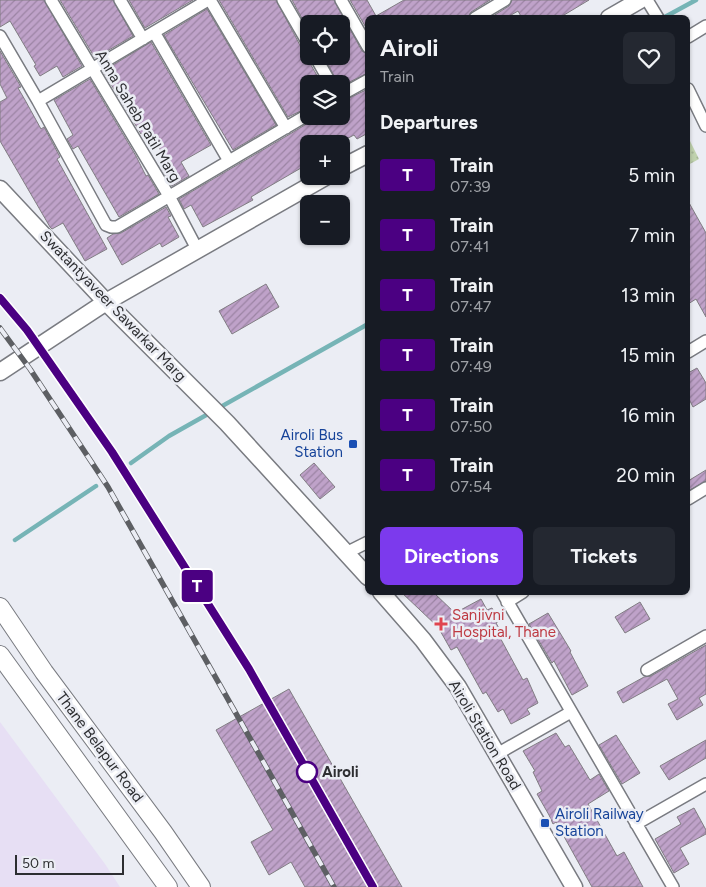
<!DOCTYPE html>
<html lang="en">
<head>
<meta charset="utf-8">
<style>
	body { margin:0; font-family:Figtree,sans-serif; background:#242831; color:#f1f3f6; height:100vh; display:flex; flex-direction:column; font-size:19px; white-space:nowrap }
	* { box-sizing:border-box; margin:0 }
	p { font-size:16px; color:#9ea1a6 }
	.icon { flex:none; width:28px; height:28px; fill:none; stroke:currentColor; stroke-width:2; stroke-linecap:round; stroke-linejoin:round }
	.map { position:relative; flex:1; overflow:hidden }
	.drawer { position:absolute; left:365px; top:15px; width:325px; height:580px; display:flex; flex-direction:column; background:#171b24; border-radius:8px; box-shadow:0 1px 4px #0004 }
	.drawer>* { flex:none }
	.badge { padding:0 10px; border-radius:4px; font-size:18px; line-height:32px }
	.buttons { position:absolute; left:300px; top:15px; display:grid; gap:10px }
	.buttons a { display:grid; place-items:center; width:50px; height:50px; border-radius:8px; background:#171b24; box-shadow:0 1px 4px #0004; font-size:25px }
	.scale { position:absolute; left:15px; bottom:12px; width:109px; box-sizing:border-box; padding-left:5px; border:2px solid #2d2e31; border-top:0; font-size:14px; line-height:18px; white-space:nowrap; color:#2d2e31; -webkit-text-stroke:4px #ebedf4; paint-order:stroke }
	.map>.badge { position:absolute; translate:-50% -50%; box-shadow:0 0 0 2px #fff }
	h2 { padding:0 15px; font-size:19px; line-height:45px }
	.round { display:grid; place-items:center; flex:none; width:52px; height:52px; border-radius:8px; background:#242831 }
	.overview { display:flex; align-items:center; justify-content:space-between; height:85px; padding:0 15px }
	h1 { font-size:24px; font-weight:700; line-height:38px }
	.button { display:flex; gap:10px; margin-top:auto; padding:10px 15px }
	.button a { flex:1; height:58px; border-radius:8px; background:#7c3aed; color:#fff; font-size:20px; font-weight:700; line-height:58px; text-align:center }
	.button a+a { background:#242831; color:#f1f3f6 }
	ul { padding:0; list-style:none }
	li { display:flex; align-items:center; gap:15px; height:60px; padding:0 15px }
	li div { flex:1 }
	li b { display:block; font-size:19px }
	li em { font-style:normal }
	li .badge { min-width:55px; font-weight:700; text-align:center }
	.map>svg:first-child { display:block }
	.industrial { fill:#e7dff4 }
	.park { fill:url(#park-dots) }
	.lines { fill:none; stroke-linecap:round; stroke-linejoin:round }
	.stream { stroke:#76b4b6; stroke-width:4.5 }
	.building { fill:url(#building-hatch); stroke:#817d83 }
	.street-casing { stroke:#797b81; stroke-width:14 }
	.secondary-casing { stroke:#797b81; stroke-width:19 }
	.primary-casing { stroke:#797b81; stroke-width:20 }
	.street { stroke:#fff; stroke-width:11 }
	.secondary { stroke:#fff; stroke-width:16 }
	.primary { stroke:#fff; stroke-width:18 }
	.rail-casing { stroke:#5d5f63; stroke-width:5.5 }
	.rail { stroke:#ebedf4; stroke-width:4; stroke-dasharray:11; stroke-linecap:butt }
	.line-casing { stroke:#fff; stroke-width:11 }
	.line { stroke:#4b0082; stroke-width:8 }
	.transit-dot { fill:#1a4fb4; stroke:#ebedf4; stroke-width:2 }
	.health-dot { fill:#e0444e; stroke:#ebedf4; stroke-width:2 }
	.stop-dot { fill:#fff; stroke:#4b0082; stroke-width:2.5 }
	.labels { text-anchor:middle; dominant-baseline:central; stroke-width:5; stroke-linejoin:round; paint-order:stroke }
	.street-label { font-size:15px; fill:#2d2e31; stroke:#ebedf4 }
	.transit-label { font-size:15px; fill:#164399; stroke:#ebedf4; text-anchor:end }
	.health-label { font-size:15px; fill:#be3a42; stroke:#ebedf4; text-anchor:start }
	.stop-label { font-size:15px; font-weight:bold; fill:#2d2e31; stroke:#ebedf4; text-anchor:start }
</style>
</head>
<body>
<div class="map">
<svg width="706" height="887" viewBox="0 0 706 887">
	<defs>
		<pattern id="park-dots" width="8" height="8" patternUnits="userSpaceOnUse" patternTransform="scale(1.25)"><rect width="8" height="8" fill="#c0d2ae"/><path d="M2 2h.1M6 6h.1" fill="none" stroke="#a5b596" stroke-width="1.8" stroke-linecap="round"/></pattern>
		<pattern id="building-hatch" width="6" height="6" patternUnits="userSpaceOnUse" patternTransform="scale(1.25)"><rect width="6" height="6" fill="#bfa2c9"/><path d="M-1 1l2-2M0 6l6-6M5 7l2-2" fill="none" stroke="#9c84a4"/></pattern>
	</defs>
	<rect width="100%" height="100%" fill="#ebedf4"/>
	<path class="industrial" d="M0,722L105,864L120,887H0Z"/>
	<path class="park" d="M688,137L699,159L688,165Z"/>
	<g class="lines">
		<path class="stream" d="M663,18L696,0
			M131,463L169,436L368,324
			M15,540L96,486"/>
	</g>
	<path class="building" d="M0,0H44L82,66L63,77L57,66L40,76L34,66L36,65L10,21L0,27Z
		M60,0H113L133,36L95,58Z
		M129,0H193L145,28Z
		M219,0H276L302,49L308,54V60L322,84H309V107L288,117Z
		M292,0H334L362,51L368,54V73L341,86V84H338L324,56H347L341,46V24H305Z
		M350,0H367L376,16L404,0H490L471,12L468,18H368V31Z
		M512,0H589L559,18H522L518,11L506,18H490L509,6Z
		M207,9L276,125L233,150L164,35Z
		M151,42L211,145L181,162L189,176L172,186L161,168L168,164L149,129L141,134L103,71Z
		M0,51L21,87L18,88L25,100L41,129L44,127L60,157L57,159L107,249L85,261L63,223L52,229L50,227L0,141V102L7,98L0,84Z
		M90,79L136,156L146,176L148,175L159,194L119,217L78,146L73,149L67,139L73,135L54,100Z
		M368,89V133L357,139L354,135L337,144H309V161L300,166L301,168L251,197L253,200L203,227L191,205L184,209L179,199L290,134L313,120L316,116H341V102Z
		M688,201L706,233V317L696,299L688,304Z
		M166,207L171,216L168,217L179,237L162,247L160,243L122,265L107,238L113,234L121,233Z
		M266,284L279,307L232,334L219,311Z
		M697,368L706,383V399L693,407L688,397V373Z
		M314,463L335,487L320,499L300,475Z
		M706,470V481L688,491V481Z
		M401,592H433L455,613L481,599L487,610L492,608L499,621L496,623L500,630L497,632L523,680L527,678L538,703L527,709L530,714L511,724L503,709L498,712L486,692L483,694L457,647L451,650L438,627Z
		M640,602L650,619L625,633L615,617Z
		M548,613L571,651L570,652L588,686L572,695L554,661L552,663L529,624Z
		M706,645V694L699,698L703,705L677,720L668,704L678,699L667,679L623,703L617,692L644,677L651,676Z
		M289,689L402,887H305L291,862L269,875L251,842L273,830L216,730Z
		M556,733L565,747L569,745L590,780L599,774L609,791L588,804L617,856L624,852L643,887H592L556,822L553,824L549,815L537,794L542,791L533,772L535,771L523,751Z
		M616,735L640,773L622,784L599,745Z
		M706,740V758L669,780L660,766Z
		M694,808L706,830V834L680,848L689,864L674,873L655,839L681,824L677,817Z"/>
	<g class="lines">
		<g class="street-casing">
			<path id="street" d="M51,0L169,196L197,249
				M120,0L143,39
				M208,0L38,101L106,225L111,227H117L309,114
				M210,0L286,128
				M283,0L309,45
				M341,0L368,47
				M647,0L658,18
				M475,18L505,0
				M154,32L229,161
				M0,36L38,101
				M688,37L706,26
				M315,56L331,84
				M688,89L706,126
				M341,95L368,80
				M688,352L706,341
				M688,499L706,488
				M346,553L368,542
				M502,592L673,887
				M507,602L523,592
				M647,670L706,636
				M497,754L571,712
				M636,824L706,784"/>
		</g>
		<g class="secondary-casing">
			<path id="secondary" d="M609,18L640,0
				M341,168L368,154
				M0,189L106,302L227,423L368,577
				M0,372L106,302L327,176
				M381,592L423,640L458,687L574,887"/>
		</g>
		<g class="primary-casing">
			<path id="primary" d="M0,607L44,672L163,832L201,887
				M0,655L168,887"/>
		</g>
		<use href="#street" class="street"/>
		<use href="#secondary" class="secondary"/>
		<use href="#primary" class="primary"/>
		<g class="rail-casing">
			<path id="rail" d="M0,298L27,330L112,452L249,669L373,887
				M0,328L30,369L108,487L334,887"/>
		</g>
		<use href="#rail" class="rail"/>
	</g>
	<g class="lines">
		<g class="line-casing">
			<path id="line" d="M0,298L27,330L112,452L249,669L373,887"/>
		</g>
		<use href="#line" class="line"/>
	</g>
	<g class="transit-dot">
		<rect x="348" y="439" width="10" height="10" rx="2.5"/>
		<rect x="540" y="818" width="10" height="10" rx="2.5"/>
	</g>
	<path class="health-dot" d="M438.5 616.5h5v5h5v5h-5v5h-5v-5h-5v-5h5z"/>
	<circle class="stop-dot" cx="307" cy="772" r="10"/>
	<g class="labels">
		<g class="street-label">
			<text transform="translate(138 116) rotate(59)">Anna Saheb Patil Marg</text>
			<text transform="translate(113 306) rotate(46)">Swatantyaveer Sawarkar Marg</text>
			<text transform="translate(485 735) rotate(59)">Airoli Station Road</text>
			<text transform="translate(100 747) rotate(53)">Thane Belapur Road</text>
		</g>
		<g class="transit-label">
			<text x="343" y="435">Airoli Bus<tspan x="343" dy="17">Station</tspan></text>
			<text x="555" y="814" text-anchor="start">Airoli Railway<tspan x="555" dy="17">Station</tspan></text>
		</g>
		<g class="health-label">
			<text x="452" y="615">Sanjivni<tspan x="452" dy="17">Hospital, Thane</tspan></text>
		</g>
		<g class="stop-label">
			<text x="322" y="772">Airoli</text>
		</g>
	</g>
</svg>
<div class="buttons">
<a><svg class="icon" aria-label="locate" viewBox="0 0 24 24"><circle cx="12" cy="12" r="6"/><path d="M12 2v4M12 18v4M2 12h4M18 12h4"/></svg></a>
<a><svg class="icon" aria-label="layers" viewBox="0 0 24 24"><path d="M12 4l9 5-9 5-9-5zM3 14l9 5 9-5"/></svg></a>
<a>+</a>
<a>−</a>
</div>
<div class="scale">50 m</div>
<b class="badge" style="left:197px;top:586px;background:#4b0082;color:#fff">T</b>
<section class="drawer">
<div class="overview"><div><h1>Airoli</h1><p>Train</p></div><a class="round"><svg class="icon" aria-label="heart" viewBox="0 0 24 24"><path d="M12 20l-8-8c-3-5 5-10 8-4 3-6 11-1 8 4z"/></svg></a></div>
<h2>Departures</h2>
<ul>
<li><span class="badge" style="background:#4b0082;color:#fff">T</span><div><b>Train</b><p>07:39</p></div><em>5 min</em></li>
<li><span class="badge" style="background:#4b0082;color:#fff">T</span><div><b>Train</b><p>07:41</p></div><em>7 min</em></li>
<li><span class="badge" style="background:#4b0082;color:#fff">T</span><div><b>Train</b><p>07:47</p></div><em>13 min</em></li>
<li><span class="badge" style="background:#4b0082;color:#fff">T</span><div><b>Train</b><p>07:49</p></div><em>15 min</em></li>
<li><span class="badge" style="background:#4b0082;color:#fff">T</span><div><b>Train</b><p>07:50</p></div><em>16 min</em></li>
<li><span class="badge" style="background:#4b0082;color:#fff">T</span><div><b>Train</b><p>07:54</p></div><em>20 min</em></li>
</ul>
<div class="button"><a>Directions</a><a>Tickets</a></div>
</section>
</div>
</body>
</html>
